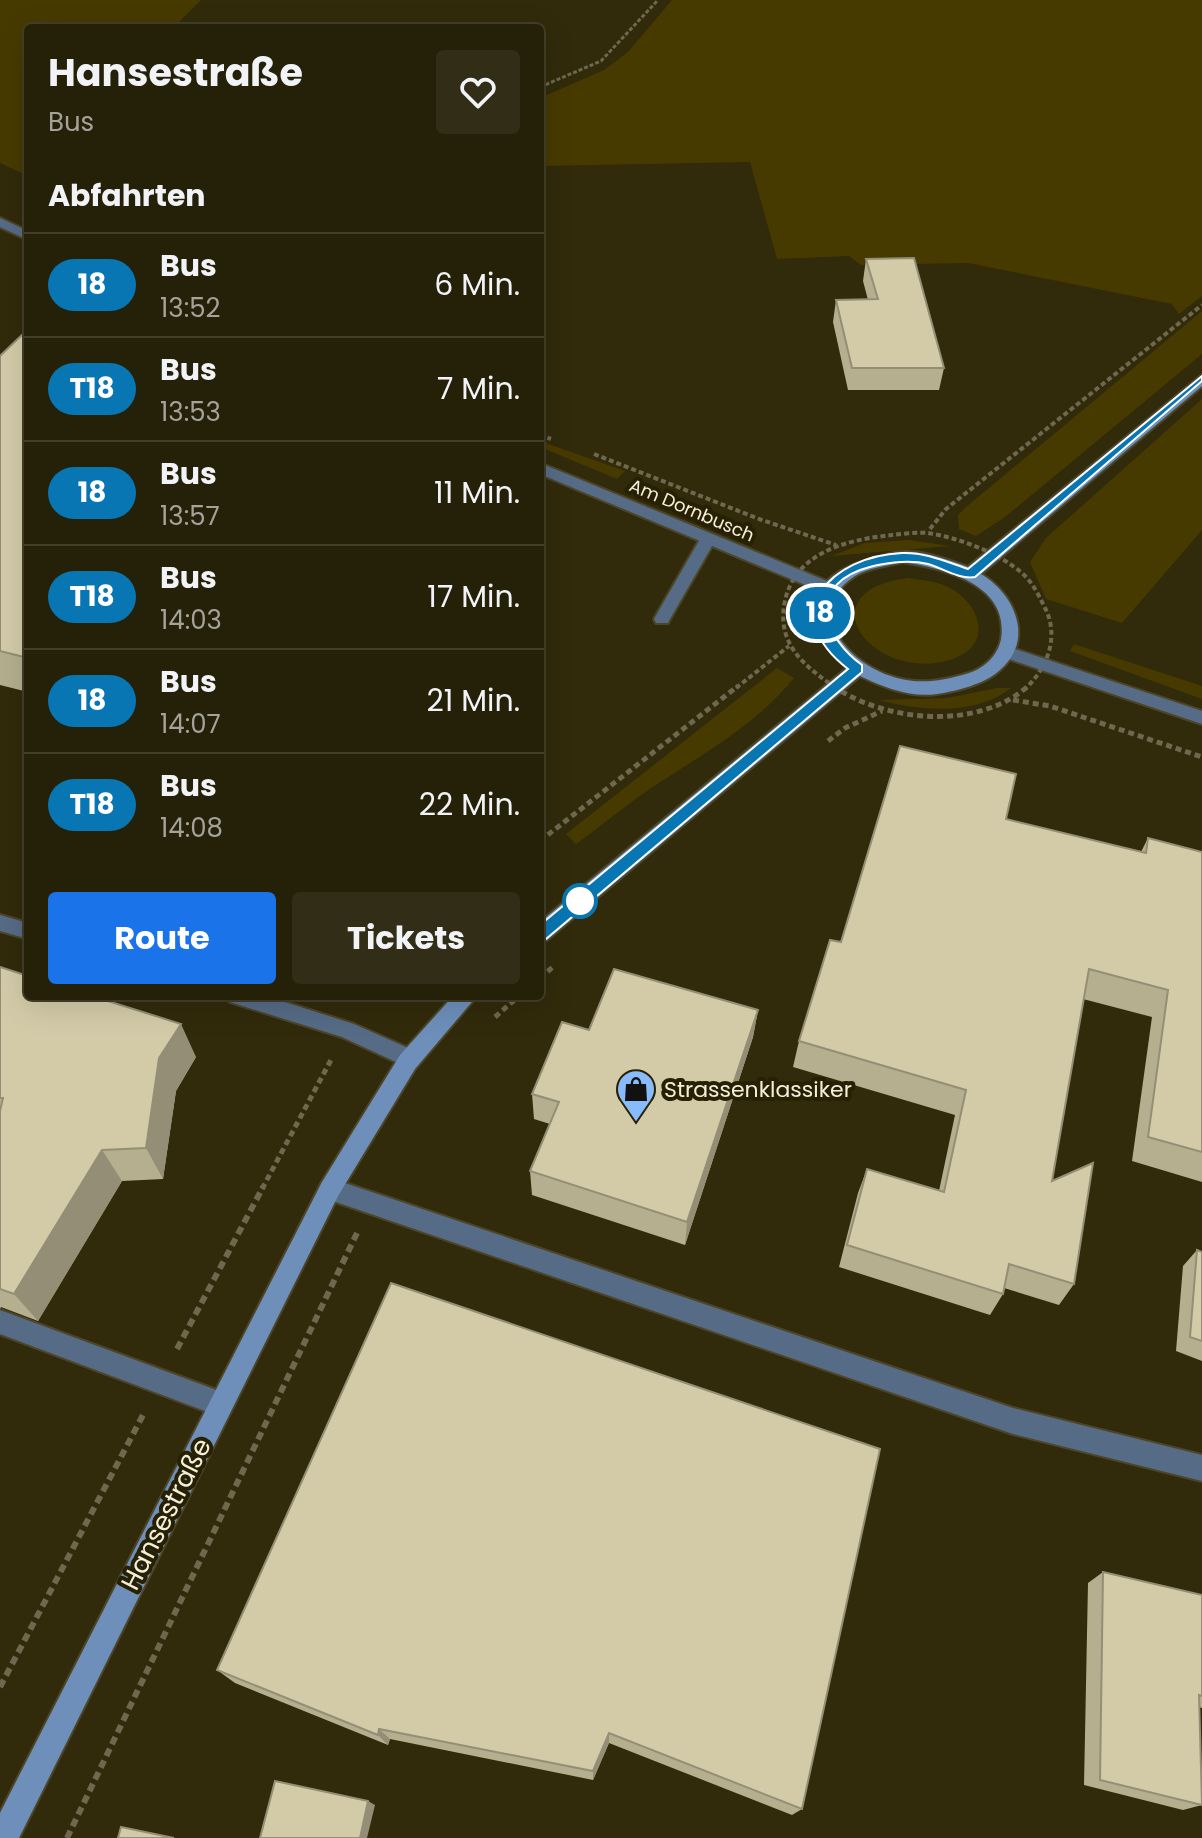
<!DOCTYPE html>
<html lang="de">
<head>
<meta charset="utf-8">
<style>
	body { margin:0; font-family:Poppins,sans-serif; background:#312d16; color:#f1f3f6; height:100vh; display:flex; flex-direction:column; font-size:30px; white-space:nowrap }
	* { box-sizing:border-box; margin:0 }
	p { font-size:26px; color:#a3a39c }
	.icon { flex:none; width:44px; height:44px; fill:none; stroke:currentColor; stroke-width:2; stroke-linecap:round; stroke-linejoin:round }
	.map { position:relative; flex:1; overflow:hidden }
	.sheet { position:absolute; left:24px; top:24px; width:520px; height:976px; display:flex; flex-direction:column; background:#252008; border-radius:8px; box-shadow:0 8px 32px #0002,0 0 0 2px #423e29 }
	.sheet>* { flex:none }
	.badge { padding:0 16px; border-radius:26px; font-size:28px; line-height:52px }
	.map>.badge { position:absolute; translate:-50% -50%; box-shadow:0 0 0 4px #fff }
	h2 { padding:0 24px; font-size:30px; line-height:72px }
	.round { display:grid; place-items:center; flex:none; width:84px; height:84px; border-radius:8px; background:#312d16 }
	.headline { display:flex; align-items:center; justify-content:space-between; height:136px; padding:0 24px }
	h1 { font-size:38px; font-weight:700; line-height:60px }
	.primary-button { display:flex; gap:16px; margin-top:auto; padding:16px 24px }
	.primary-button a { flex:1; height:92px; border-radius:8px; background:#1a73e8; color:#fff; font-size:32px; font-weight:700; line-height:92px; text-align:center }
	.primary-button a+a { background:#312d16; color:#f1f3f6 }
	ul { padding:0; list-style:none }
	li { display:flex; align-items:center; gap:24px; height:104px; padding:0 24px; border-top:2px solid #423e29 }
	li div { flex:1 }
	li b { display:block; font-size:30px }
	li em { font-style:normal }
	li .badge { min-width:88px; font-weight:700; text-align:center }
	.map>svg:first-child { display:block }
	.green { fill:#473a00 }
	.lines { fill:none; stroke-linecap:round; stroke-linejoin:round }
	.service-casing { stroke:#4c4528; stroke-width:4 }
	.minor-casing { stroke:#4c4528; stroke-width:4 }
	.tertiary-casing { stroke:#4c4528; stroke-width:4 }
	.secondary-casing { stroke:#4c4528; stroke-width:4 }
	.path-far3 { stroke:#6f684e; stroke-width:3; stroke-dasharray:4 2; stroke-linecap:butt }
	.path-far2 { stroke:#6f684e; stroke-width:4; stroke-dasharray:5 3; stroke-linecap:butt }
	.path-far1 { stroke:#6f684e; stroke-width:5; stroke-dasharray:6 4; stroke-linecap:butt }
	.path { stroke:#6f684e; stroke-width:6; stroke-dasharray:8 5; stroke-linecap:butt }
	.service { fill:#566b86; fill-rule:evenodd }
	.minor { fill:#566b86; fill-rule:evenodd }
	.tertiary { fill:#566b86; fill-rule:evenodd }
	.secondary { fill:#6d8fba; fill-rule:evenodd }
	.wall { fill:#b5af90 }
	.shaded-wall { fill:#948e76 }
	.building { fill:#d3cba8; stroke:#948e76; stroke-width:2 }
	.line { fill:#0776b2; stroke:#fff; stroke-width:2 }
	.stop-dot { fill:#fff; stroke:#0776b2; stroke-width:4 }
	.labels { text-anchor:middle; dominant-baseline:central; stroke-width:8; stroke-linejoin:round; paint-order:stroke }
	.far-street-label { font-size:18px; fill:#f2eedc; stroke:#282002 }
	.poi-label { font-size:22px; fill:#f2eedc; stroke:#282002; text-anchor:start }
	.near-street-label { font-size:26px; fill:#f2eedc; stroke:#282002 }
</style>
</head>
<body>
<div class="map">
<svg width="1202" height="1838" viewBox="0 0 1202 1838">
	<rect width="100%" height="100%" fill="#312a0b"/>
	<path class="green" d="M0,0H201L173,28H28V176L0,163Z
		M672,0H1202V296L1179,314L1172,304L968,263L861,265L849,256L777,259L750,162L540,166V98L604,70L628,52Z
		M1202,311V354L1005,517L976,536L959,529L958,515L966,507Z
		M1202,399V530L1122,623L1046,599L1030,562L1046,538Z
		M540,441L625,471L617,479L540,447Z
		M909,540L950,546L831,556L865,543Z
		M908,578C922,580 937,581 950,588C983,606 993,647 950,660C871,683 804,591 908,578Z
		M1074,644L1202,686V699L1070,651Z
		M777,668L794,678C755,726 701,755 651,788C625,806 601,826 576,844L566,834Z
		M997,688H1011C976,716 920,711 879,700L947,698Z"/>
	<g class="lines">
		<g class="service-casing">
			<path id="service" d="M708,534L716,539L670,619L668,623H656L654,619L700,539Z
				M330,1178L1013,1408L1202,1455V1481L1013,1434L330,1200L322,1196L319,1189L322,1182Z
				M0,1310L230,1395L234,1404L230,1413L221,1417L0,1334Z"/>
		</g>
		<g class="minor-casing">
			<path id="minor" d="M0,915L28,923V939L0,931Z
				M227,996H266L354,1024L417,1052L420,1059L417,1066L409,1068L342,1037L230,1002Z"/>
		</g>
		<g class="tertiary-casing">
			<path id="tertiary" d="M0,218L28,231V240L0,227Z
				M540,463L834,584L836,588L828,594L822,592L540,474Z
				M1006,646L1202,711V724L1000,656L997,652Z"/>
		</g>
		<g class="secondary-casing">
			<path id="secondary" d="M1202,375V386L981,574C1015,594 1035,640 1000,670C985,684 957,691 937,694C910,698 883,687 860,676L547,940L540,942V922L847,668C797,621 803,577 872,559C881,557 892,552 902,552C922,550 949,560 968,567ZM902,562C943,568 1010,584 1001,639C998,655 985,668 969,673C946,680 922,685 897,678C850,666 800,612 855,576C867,568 888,566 902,562Z
				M453,996H477L415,1069L338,1196L19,1838H0V1813L322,1182L400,1055Z"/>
		</g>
		<path class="path-far3" d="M540,87L601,61L658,0"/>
		<path class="path-far2" d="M540,435L551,439
			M594,454L759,519L836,545
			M930,529L946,509L1202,305
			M736,688L789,646
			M836,688C806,667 778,646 784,606C792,553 845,540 892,535C903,534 917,532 928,533C959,538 1000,553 1023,574C1034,584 1040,598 1046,610C1059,638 1047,668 1026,688"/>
		<path class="path-far1" d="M833,686C885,722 978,731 1028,686
			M1013,700L1050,706L1202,757
			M828,741L845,728L882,711
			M540,841L738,686
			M540,978L554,966
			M495,1017L519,996
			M262,1189L332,1058"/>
		<path class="path" d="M177,1349L263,1187
			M0,1687L143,1415
			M67,1838L357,1233"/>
		<use href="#service" class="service"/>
		<use href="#minor" class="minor"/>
		<use href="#tertiary" class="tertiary"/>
		<use href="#secondary" class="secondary"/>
	</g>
	<path class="wall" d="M866,259L944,368L939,390H848L833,322L836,300H868L863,281Z
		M28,329V692L0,685V356Z
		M1006,819L1141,852L1148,838L1202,852V1182L1132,1161L1152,1017L1083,999L1052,1181L1074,1284L1059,1305L1004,1288L1003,1294L990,1315L839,1267L858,1193L867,1169L939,1191L955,1115L793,1067L799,1041L841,942Z
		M0,967L196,1057L176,1091L163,1179L122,1181L38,1321L1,1307L0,1309Z
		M758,1010L753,1037L685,1245L532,1195L530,1171L550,1124L534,1119L532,1094L589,1030Z
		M1197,1250L1202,1252V1361L1176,1351L1183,1266Z
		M391,1283L802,1809L792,1815L609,1743L593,1780L390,1739L388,1745L235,1683L217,1670Z
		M1103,1572L1202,1595V1708L1199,1707L1202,1805L1183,1810L1084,1785L1088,1583Z"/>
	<path class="shaded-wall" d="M544,526L546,565L540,575V533Z
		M758,1010L753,1037L685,1245L687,1222Z
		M181,1024L196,1057L176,1091L163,1179L146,1148L159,1058Z
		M102,1150L122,1181L38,1321L14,1294Z
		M379,1729L390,1739L388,1745L378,1735Z
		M609,1733V1743L593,1780V1771Z
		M368,1801L375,1805L367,1838H360Z"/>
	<path class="building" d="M184,23L300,26L299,28H181Z
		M914,258L944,368H852L836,300L878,299L866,259Z
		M28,329V658L0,651V356Z
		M900,746L1016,774L1006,819L1146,853L1148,838L1202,852V1152L1148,1137L1168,990L1089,969L1052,1181L1093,1163L1074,1284L1009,1264L1003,1294L847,1245L867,1169L944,1192L966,1090L799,1041L830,940L841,942Z
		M0,967L28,976V996H92L181,1024L159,1058L146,1148L102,1150L14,1294L0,1289V1111L3,1098H0Z
		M614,969L758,1010L687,1222L530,1171L559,1102L532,1094L562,1022L589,1030Z
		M1197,1250L1202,1252V1341L1190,1337Z
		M391,1283L880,1449L802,1809L609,1733L593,1771L379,1729L378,1735L217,1670Z
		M1103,1572L1202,1595V1696L1199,1695L1202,1805L1100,1780Z
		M275,1781L368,1801L360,1838H260Z
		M121,1827L174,1838H118Z"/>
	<path class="line" d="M1202,376V381L975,577C960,580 942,568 928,564C908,559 880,563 860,570C806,591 826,639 862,665V672L546,939H534V930L848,669C776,614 831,556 902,553C925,552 947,562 968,569Z"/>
	<defs>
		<g id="shop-pin" transform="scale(2)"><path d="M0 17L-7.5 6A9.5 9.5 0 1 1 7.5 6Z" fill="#88bbfc" stroke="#282002"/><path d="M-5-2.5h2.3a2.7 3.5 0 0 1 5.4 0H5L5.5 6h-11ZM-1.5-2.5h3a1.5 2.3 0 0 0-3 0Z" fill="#111"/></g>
	</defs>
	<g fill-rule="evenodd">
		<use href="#shop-pin" x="636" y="1089"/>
	</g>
	<circle class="stop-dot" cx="580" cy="901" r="16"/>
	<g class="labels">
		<g class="far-street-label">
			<text transform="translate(692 510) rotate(23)">Am Dornbusch</text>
		</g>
		<g class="poi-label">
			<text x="664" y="1089">Strassenklassiker</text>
		</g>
		<g class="near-street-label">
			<text transform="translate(166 1514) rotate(-63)">Hansestraße</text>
		</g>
	</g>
</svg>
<b class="badge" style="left:820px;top:613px;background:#0776b2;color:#fff">18</b>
<section class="sheet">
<div class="headline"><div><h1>Hansestraße</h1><p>Bus</p></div><a class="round"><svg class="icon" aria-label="heart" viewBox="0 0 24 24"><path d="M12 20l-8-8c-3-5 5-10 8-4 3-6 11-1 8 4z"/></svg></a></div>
<h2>Abfahrten</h2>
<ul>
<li><span class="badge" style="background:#0776b2;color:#fff">18</span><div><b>Bus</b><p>13:52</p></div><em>6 Min.</em></li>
<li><span class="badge" style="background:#0776b2;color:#fff">T18</span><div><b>Bus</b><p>13:53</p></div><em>7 Min.</em></li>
<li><span class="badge" style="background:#0776b2;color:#fff">18</span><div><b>Bus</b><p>13:57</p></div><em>11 Min.</em></li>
<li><span class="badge" style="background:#0776b2;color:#fff">T18</span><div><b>Bus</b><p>14:03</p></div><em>17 Min.</em></li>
<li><span class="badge" style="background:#0776b2;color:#fff">18</span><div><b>Bus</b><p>14:07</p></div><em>21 Min.</em></li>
<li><span class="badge" style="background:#0776b2;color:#fff">T18</span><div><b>Bus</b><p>14:08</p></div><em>22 Min.</em></li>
</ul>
<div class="primary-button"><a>Route</a><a>Tickets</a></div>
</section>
</div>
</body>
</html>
